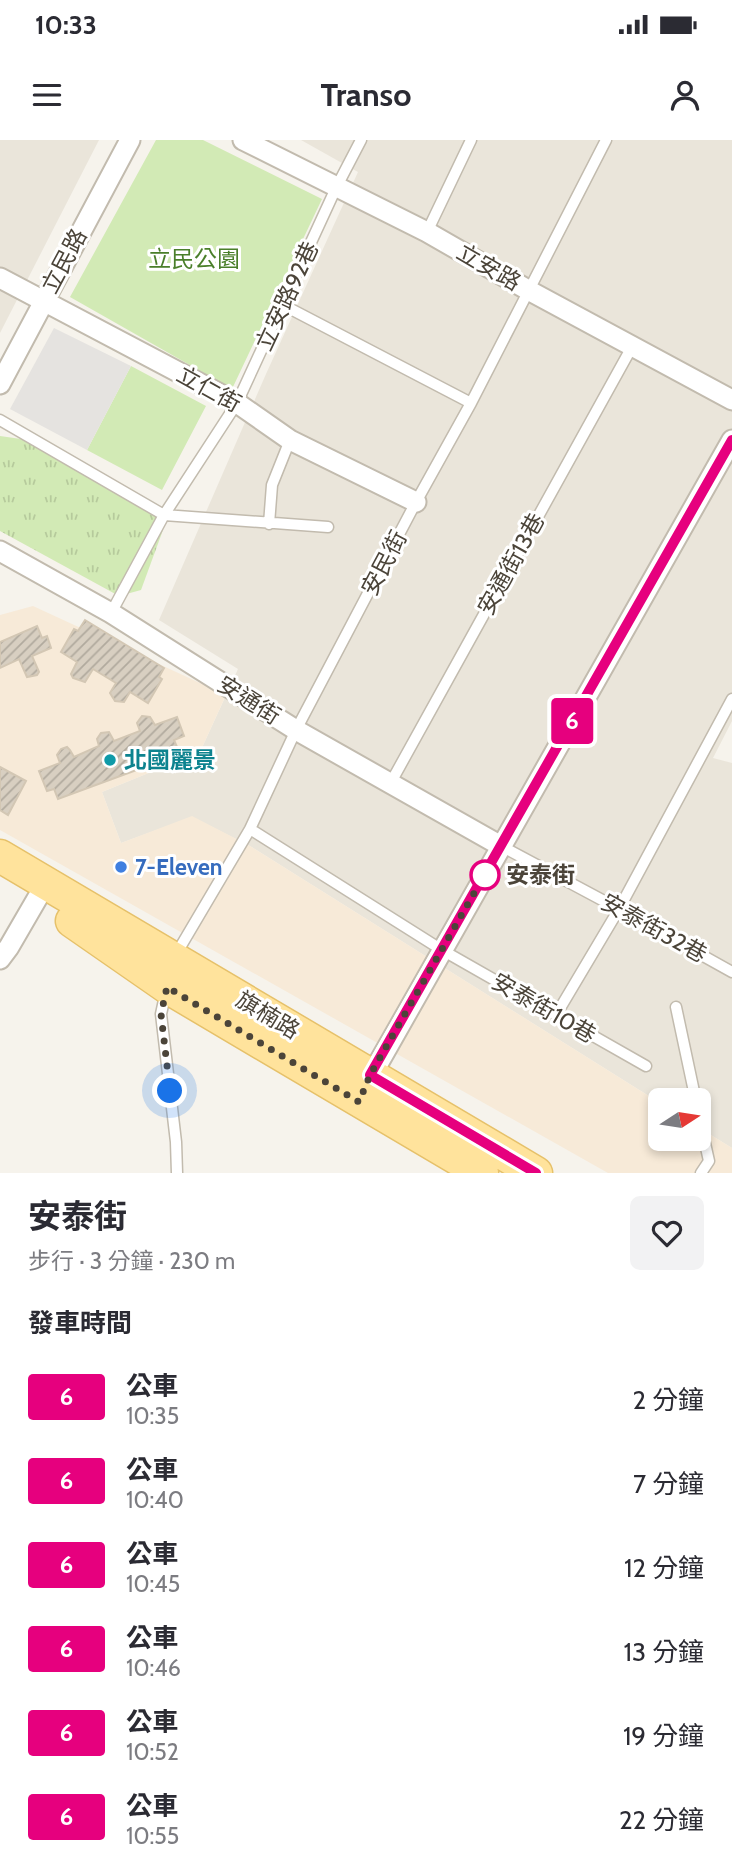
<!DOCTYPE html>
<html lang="zh-TW">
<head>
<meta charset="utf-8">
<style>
	body { margin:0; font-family:Cabin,"Noto Sans TC",sans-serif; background:#f2f2f3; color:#2b2b33; height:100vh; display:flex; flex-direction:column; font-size:26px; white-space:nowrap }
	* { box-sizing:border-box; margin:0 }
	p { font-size:23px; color:#7c7c81 }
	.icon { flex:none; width:38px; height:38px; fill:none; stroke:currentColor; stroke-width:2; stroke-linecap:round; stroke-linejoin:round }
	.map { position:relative; height:1033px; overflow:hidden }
	.details { display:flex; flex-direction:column; background:#fff; flex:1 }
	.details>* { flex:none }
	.badge { padding:0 14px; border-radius:5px; font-size:24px; line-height:46px }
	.needle { width:46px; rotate:78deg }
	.buttons { position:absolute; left:648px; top:948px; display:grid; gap:14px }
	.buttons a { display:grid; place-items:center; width:63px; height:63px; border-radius:10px; background:#fff; box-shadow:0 4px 10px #0003; font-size:35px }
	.you { position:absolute; width:35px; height:35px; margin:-18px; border:5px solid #fff; border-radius:50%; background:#1a73e8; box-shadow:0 0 0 10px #1a73e833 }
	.map>.badge { position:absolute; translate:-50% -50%; box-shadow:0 0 0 4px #fff }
	h2 { padding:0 28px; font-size:26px; line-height:63px }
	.round { display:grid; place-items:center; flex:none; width:74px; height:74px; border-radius:10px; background:#f2f2f3 }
	.head { display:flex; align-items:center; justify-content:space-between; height:119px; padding:0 28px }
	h1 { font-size:33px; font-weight:700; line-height:52px }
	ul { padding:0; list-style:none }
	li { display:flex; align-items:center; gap:21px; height:84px; padding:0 28px }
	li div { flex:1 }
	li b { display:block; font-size:26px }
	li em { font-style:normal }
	li .badge { min-width:77px; font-weight:700; text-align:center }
	.status { display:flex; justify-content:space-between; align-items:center; height:49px; padding:0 35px; background:#fff; direction:ltr }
	.status svg { height:19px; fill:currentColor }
	header { display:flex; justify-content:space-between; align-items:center; height:91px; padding:0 28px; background:#fff; font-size:32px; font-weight:700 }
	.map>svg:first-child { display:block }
	.residential { fill:#eae5da }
	.commercial { fill:#f7ead8 }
	.grass { fill:url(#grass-tufts) }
	.park { fill:#d2eab5 }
	.parking { fill:#e5e3e0 }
	.building { fill:url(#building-hatch); stroke:#d3c7b4; stroke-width:2 }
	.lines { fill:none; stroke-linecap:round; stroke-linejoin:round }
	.lane-casing { stroke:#c2bbae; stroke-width:13 }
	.street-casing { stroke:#c2bbae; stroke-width:23 }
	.primary-casing { stroke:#e6c16a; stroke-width:35 }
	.lane { stroke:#fff; stroke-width:10 }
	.street { stroke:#fff; stroke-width:19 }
	.primary { stroke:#ffe39c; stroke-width:32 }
	.line-casing { stroke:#fff; stroke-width:16 }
	.line { stroke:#e6007e; stroke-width:10 }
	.walk { stroke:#4b4439; stroke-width:7; stroke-dasharray:0 12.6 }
	.culture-dot { fill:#0f9aa8; stroke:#fff; stroke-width:2.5 }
	.shop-dot { fill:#3f7fe0; stroke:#fff; stroke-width:2.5 }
	.stop-dot { fill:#fff; stroke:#e6007e; stroke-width:3.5 }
	.labels { text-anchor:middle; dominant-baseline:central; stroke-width:6; stroke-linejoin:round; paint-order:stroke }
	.park-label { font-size:23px; fill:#4a7f2a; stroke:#fff }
	.street-label { font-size:23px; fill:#4b4439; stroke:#fff }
	.culture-label { font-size:23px; font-weight:bold; fill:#0d838f; stroke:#fff; text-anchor:start }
	.shop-label { font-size:23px; font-weight:bold; fill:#366cbe; stroke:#fff; text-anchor:start }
	.stop-label { font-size:23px; font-weight:bold; fill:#4b4439; stroke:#fff; text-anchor:start }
</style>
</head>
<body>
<div class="status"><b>10:33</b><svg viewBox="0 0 49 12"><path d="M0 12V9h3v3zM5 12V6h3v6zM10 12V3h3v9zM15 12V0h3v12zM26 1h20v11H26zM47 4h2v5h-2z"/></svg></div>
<header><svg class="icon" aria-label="menu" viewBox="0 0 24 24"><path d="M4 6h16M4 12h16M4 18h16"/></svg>Transo<svg class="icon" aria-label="person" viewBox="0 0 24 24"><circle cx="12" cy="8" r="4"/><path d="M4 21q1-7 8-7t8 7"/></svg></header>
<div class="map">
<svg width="732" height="1033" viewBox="0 0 732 1033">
	<defs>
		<pattern id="grass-tufts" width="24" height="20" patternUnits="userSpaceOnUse" patternTransform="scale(1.75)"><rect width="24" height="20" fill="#d2eab5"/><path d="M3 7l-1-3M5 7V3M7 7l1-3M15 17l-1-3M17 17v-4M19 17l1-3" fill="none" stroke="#b6ca9c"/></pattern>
		<pattern id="building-hatch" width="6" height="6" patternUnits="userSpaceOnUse" patternTransform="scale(1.75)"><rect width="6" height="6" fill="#d8cfc1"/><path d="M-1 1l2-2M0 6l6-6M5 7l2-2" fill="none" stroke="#b1aa9e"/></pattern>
	</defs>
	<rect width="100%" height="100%" fill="#f6f3ec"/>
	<path class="residential" d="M0,0H99L0,193Z
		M301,0H732V581L713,618L732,623V1008L698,987V961H660V963L250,706L192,677L121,703L102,652L200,612L238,529L159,480L266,234L358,32Z"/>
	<path class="commercial" d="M33,466L226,555L200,612L102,652L121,703L192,676L250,706L660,963V999H698V987L732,1008V1033H608L0,690V475Z"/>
	<path class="grass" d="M0,296L21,299L152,371L163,390L141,450L119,456L0,391Z"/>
	<path class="park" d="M156,0H203L322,59L232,249L70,157Z
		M131,226L206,266L162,350L87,310Z"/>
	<path class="parking" d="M54,188L131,226L87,310L10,269Z"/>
	<path class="building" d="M85,480L164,528L159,537L162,539L148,563L130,552L124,562L115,561L110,553L116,543L93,529L85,542L73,538L71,534L77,522L61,512L74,489L78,491Z
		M37,486L42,498L47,496L51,508L32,516L39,532L37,535L27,537L19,519L0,528V502Z
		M142,576L150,577L155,585L177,577L184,596L174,600L180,614L58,659L54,649L47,651L39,631L60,623L57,615L61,609L67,607L70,610L74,617L99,606L97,599L101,593L109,592L114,601L140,591L137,583Z
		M0,627L26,641L8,675L0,670Z"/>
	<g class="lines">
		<g class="lane-casing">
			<path id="lane" d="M427,92L471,0
				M283,165L471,263
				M0,280L164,375L328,387
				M269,384L272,345L290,300
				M111,473L164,375L237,263L336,48L361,0
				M390,644L633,205
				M250,689L442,810L646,926
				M501,706L619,769L732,832
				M175,816L250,689L296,590L416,362L471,263L606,0
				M166,851L161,874L176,1002L177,1033
				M676,867L696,961
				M556,875L619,769L732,559
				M698,972L709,1021L701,1033"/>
		</g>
		<g class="street-casing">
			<path id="street" d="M243,0L427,92L528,150L732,260
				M0,138L237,263L290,300L416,362
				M0,244L130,0
				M0,411L111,473L296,590L501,706
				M0,819L9,807L38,757
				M366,945L732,300"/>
		</g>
		<g class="primary-casing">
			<path id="primary" d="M0,716L536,1033
				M72,781L167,847L482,1033"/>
		</g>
		<use href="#lane" class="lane"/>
		<use href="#street" class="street"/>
		<use href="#primary" class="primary"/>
	</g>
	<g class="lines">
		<g class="line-casing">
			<path id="line" d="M536,1033L370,935L732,300"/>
		</g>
		<use href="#line" class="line"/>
		<path class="walk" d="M170,951L161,874L167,847L359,962L370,935L489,727L485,735"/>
	</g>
	<circle class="culture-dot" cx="110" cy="620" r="7"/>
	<circle class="shop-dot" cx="121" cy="727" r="7"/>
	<circle class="stop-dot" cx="485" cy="735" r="14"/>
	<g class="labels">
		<g class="park-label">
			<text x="194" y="119">立民公園</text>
		</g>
		<g class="street-label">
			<text transform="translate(64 121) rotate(-62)">立民路</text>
			<text transform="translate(489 127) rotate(30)">立安路</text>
			<text transform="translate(287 156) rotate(-65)">立安路92巷</text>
			<text transform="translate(209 249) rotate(29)">立仁街</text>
			<text transform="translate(384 423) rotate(-62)">安民街</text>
			<text transform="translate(511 424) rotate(-61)">安通街13巷</text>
			<text transform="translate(249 560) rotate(32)">安通街</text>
			<text transform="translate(654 788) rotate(29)">安泰街32巷</text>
			<text transform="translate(544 868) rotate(30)">安泰街10巷</text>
			<text transform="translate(268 875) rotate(31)">旗楠路</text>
		</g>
		<g class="culture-label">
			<text x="124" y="620">北國麗景</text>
		</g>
		<g class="shop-label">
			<text x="135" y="727">7-Eleven</text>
		</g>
		<g class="stop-label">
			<text x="506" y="735">安泰街</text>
		</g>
	</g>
</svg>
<div class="buttons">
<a><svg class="needle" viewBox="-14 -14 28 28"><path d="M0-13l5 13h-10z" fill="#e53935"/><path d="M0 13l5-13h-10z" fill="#7c7c81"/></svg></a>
</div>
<div class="you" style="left:170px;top:951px"></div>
<b class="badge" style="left:572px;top:581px;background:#e6007e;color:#fff">6</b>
</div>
<section class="details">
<div class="head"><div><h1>安泰街</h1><p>步行 · 3 分鐘 · 230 m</p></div><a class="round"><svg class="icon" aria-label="heart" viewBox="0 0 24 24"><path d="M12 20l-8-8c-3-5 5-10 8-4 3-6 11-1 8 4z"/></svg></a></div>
<h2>發車時間</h2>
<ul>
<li><span class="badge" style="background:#e6007e;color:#fff">6</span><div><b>公車</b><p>10:35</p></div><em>2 分鐘</em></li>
<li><span class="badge" style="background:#e6007e;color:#fff">6</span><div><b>公車</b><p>10:40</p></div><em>7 分鐘</em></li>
<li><span class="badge" style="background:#e6007e;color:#fff">6</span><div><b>公車</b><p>10:45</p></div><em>12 分鐘</em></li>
<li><span class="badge" style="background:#e6007e;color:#fff">6</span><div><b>公車</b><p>10:46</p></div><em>13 分鐘</em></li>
<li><span class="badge" style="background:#e6007e;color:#fff">6</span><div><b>公車</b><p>10:52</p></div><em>19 分鐘</em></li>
<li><span class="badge" style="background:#e6007e;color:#fff">6</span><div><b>公車</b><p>10:55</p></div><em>22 分鐘</em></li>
</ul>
</section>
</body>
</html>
